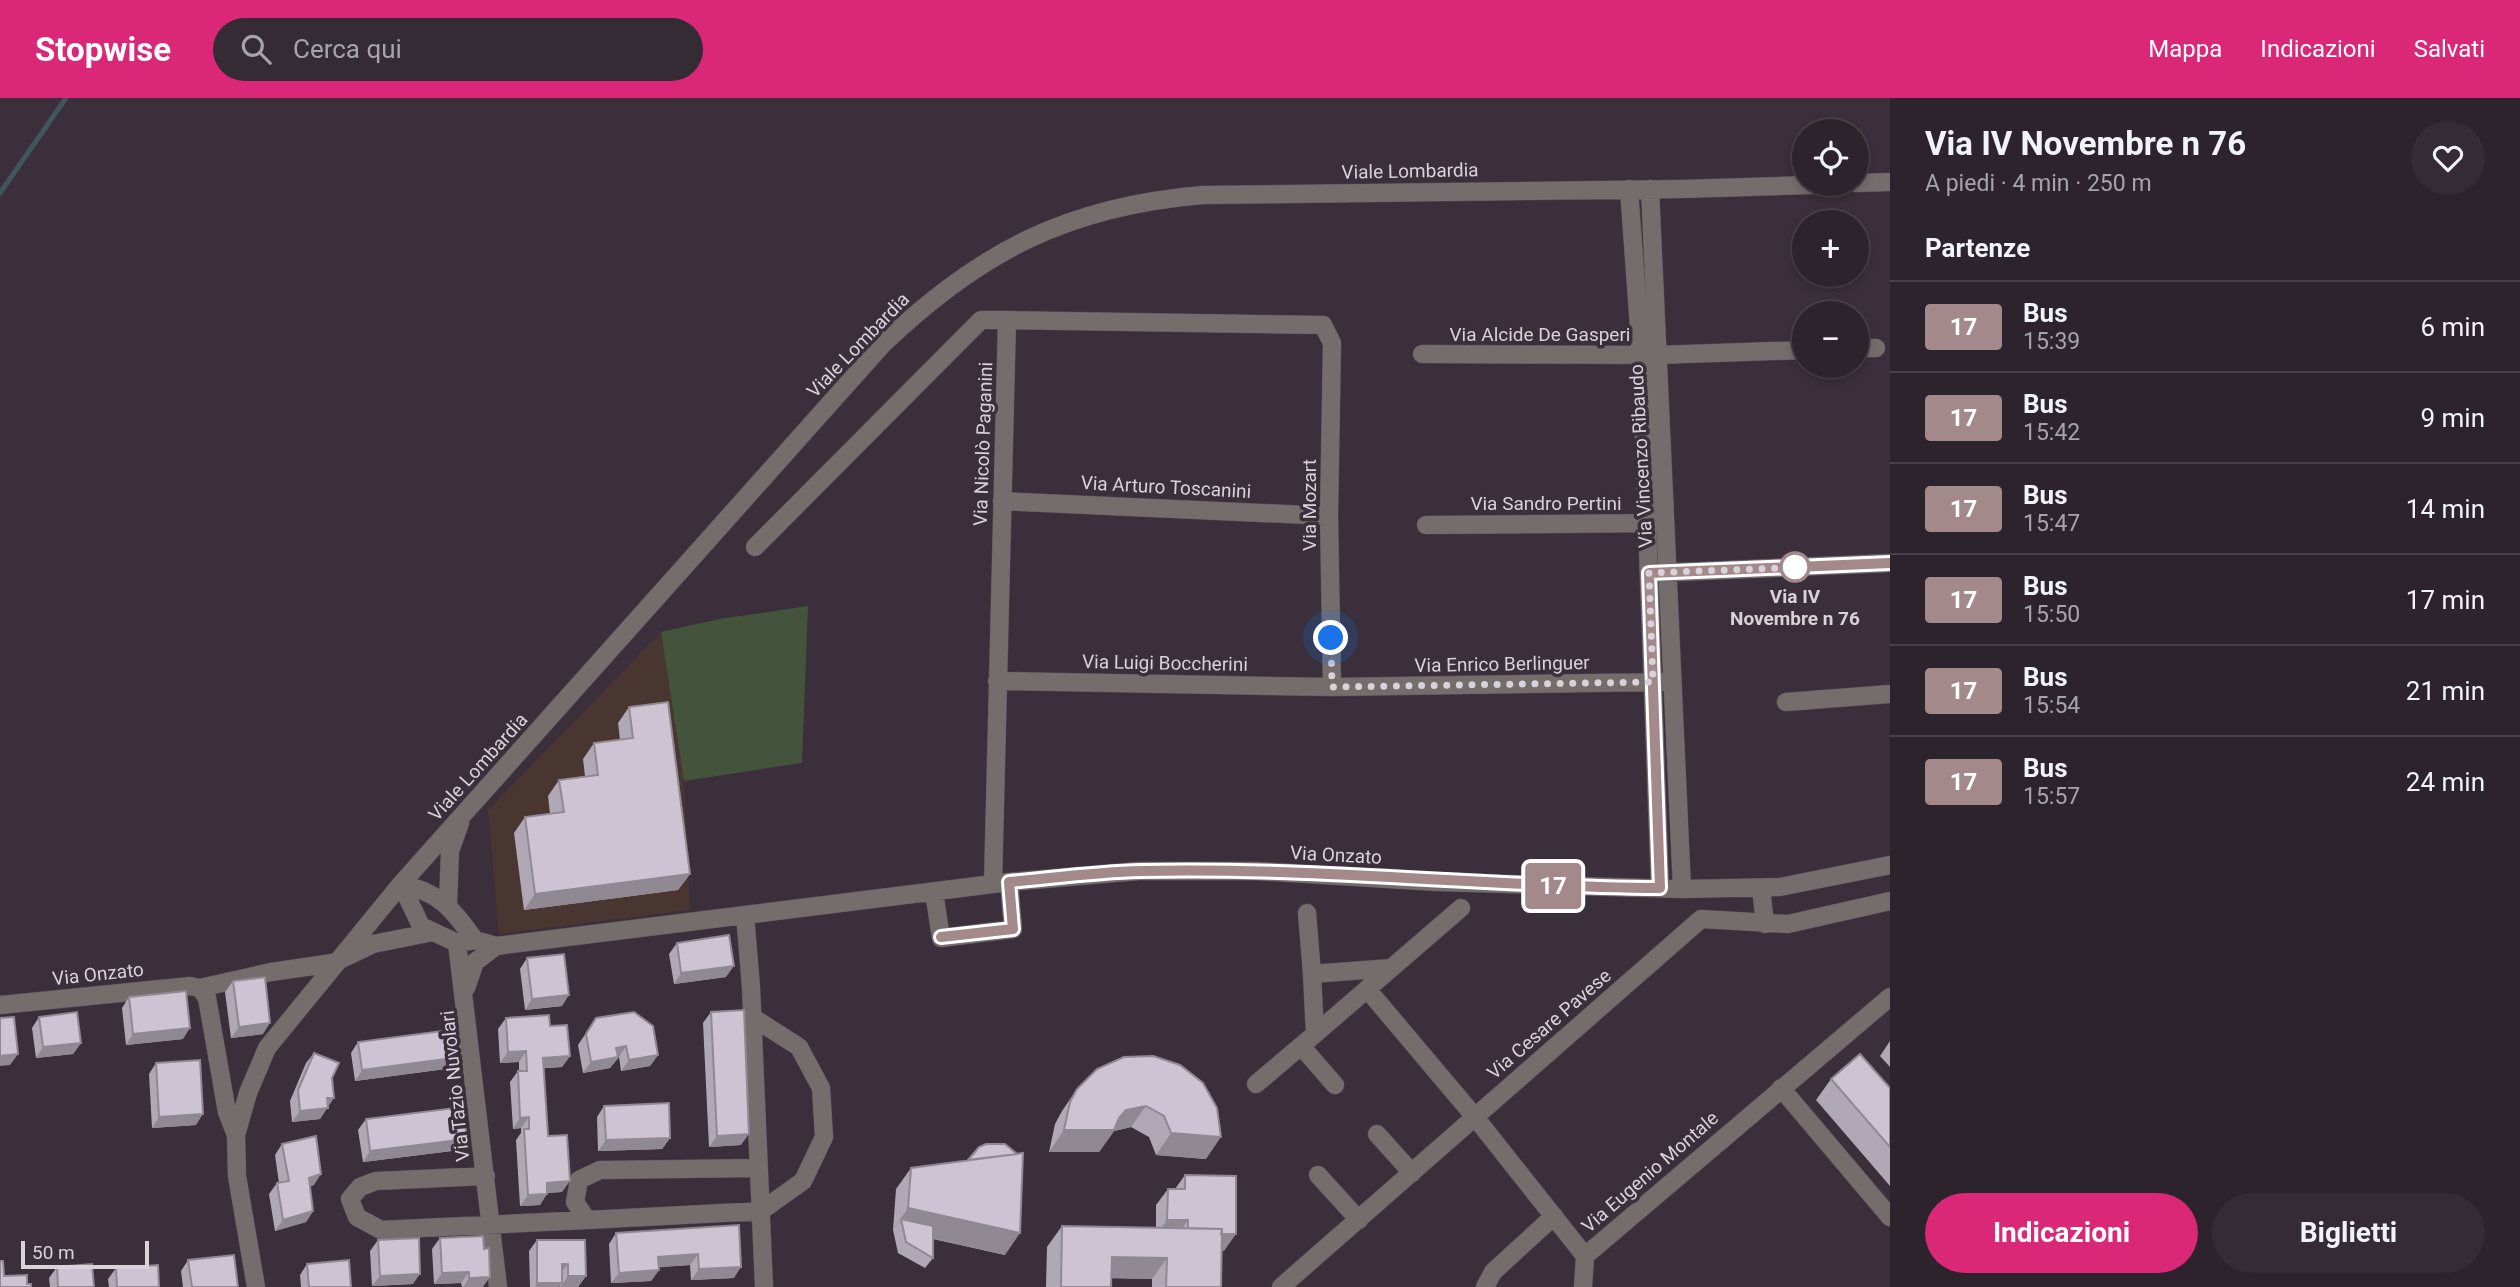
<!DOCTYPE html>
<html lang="it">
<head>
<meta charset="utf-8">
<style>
	body { margin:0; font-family:Roboto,sans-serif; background:#342b34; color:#f1f3f6; height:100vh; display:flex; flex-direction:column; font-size:26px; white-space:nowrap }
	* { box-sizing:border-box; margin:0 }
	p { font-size:23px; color:#a6a4a9 }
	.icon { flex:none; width:38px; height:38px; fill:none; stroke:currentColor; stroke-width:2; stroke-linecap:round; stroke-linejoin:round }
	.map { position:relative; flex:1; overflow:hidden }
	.side { display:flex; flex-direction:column; background:#2c232c; width:630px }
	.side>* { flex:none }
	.badge { padding:0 14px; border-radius:5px; font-size:24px; line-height:46px }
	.controls { position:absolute; left:1792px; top:21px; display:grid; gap:14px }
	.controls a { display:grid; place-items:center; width:77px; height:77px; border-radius:50%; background:#2c232c; box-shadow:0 4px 10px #0003,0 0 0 2px #484048; font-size:35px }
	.scale { position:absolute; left:21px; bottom:18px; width:128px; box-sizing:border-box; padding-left:7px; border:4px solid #d9d2d9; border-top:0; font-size:19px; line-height:24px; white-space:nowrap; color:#d9d2d9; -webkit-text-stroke:5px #3a2f3a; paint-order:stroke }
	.you { position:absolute; width:35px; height:35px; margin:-18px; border:5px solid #fff; border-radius:50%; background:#1a73e8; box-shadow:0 0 0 10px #1a73e833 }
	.map>.badge { position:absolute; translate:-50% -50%; box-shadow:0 0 0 4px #fff }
	h2 { padding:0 35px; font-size:26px; line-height:63px }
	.round { display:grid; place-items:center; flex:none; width:74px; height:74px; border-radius:37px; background:#342b34 }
	.headline { display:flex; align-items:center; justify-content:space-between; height:119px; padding:0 35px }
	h1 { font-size:33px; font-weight:700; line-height:52px }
	.action { display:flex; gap:14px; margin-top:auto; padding:14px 35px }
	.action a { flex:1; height:80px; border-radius:42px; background:#db2777; color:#fff; font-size:28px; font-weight:700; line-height:80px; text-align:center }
	.action a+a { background:#342b34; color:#f1f3f6 }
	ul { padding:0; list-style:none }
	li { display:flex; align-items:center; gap:21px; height:91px; padding:0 35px; border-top:2px solid #484048 }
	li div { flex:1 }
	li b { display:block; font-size:26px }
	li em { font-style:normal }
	li .badge { min-width:77px; font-weight:700; text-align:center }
	header { display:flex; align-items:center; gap:42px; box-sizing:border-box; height:98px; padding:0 35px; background:#db2777; color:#fff }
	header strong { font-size:33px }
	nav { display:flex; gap:38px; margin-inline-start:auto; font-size:24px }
	.search { width:490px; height:63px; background:#342b34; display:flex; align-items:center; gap:18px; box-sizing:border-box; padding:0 24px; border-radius:38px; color:#a6a4a9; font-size:26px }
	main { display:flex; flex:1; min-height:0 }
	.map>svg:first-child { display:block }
	.industrial { fill:#493630 }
	.green { fill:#44543c }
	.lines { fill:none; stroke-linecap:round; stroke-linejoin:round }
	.stream { stroke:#41555d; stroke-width:5 }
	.minor-casing { stroke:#574c57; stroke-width:19 }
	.minor { stroke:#756c6c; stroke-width:18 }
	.wall { fill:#b0a8b5 }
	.shaded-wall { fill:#908893 }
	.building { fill:#cdc3d2; stroke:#908893; stroke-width:2 }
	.line-casing { stroke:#fff; stroke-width:16 }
	.line { stroke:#a38989; stroke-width:10 }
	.walk { stroke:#d9d2d9; stroke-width:7; stroke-dasharray:0 12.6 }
	.stop-dot { fill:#fff; stroke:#a38989; stroke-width:3.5 }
	.labels { text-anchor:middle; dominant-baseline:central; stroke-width:7; stroke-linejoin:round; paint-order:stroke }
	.street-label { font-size:19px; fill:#d9d2d9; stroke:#3a2f3a }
	.stop-label { font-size:19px; font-weight:bold; fill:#d9d2d9; stroke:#3a2f3a }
</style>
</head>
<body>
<header>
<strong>Stopwise</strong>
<div class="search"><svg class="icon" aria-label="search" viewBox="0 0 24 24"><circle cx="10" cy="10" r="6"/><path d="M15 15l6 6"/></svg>Cerca qui</div>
<nav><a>Mappa</a><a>Indicazioni</a><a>Salvati</a></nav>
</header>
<main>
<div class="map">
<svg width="1890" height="1189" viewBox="0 0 1890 1189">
	<rect width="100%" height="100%" fill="#3a2f3a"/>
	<path class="industrial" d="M661,534L684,683L690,812L499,836L488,712Z"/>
	<path class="green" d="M808,508L802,665L684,683L661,534L719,521Z"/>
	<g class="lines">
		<path class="stream" d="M0,95L66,0"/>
		<g class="minor-casing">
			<path id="minor" d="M1857,85L1890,84
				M1629,91L1641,257L1660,790
				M1650,91L1682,791
				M1857,250H1876
				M1422,256L1657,257L1804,252
				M1002,403L1329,418
				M1426,427L1659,425
				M755,449L981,222H1007
				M1656,475L1890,465
				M997,583L1332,589L1662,584
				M1786,604L1890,596
				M401,786L421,828L457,845L475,842L496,848L1009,784L1139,773H1256L1436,784L1682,791L1780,789L1890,767
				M401,786C440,794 452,811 475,842
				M993,786L1007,222L1323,227L1332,245L1329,418L1332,589
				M1761,790L1765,826
				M934,794L941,840L1013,831L1009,784
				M448,806L450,753L460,725
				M1307,815L1312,876
				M745,817L751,889L764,1189
				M457,845L498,1189
				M1391,870L1312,876L1315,936L1461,810
				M200,890L207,900L227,1014L236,1037
				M466,890L475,864L496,848
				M1367,891L1475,1019L1585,1158L1890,899
				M0,907L190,888L200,890L271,874L333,865L373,846L433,834
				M752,919L799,949L821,990L824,1039L803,1083L761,1113L587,1122L575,1104L579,1082L600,1072L758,1070
				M1301,948L1335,987
				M1256,986L1315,936
				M1781,990L1890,1119
				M1377,1036L1412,1075
				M1318,1077L1359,1122
				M486,1078L376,1083L360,1089L350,1101L357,1119L381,1132L587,1122
				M256,1189L237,1078L236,1037L248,995L267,950L401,786L883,246C980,153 1069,108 1203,97L1682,91L1842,86
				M1281,1189L1701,821L1788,826L1890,803
				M1485,1189L1493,1174L1554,1118
				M1583,1189L1585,1158"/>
		</g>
		<use href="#minor" class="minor"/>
	</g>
	<path class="wall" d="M629,609L690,776L678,792L524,812L514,735L525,719L550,716L548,698L559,682L585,678L583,661L594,645L620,642L618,625Z
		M677,845L726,879L674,886L669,856Z
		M527,860L562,908L525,912L520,871Z
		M233,883L263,936L231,940L225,894Z
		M129,899L183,941L126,947L122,910Z
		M711,914L741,1047L709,1049L703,925Z
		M39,919L81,945L73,956L36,960L32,930Z
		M506,920L550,928L570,958L562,969L543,970L548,1038L562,1094L547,1095L540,1107L520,1108L516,1042L521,1035V1030L513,1031L510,984L518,973H519V964L500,965L498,931Z
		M596,920L658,957L650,968L621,973L619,959L610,970L583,975L578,947Z
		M1890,943V969L1880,958Z
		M358,944L461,959L453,970L355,983L351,955Z
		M314,955L332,980L328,1008L320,1021L292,1024L290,1003L306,965Z
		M1124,959L1206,1061L1156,1057L1149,1039L1131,1029L1114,1033L1099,1054H1049L1055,1026L1062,1013L1077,991Z
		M156,965L196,1027L152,1030L149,976Z
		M1831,981L1890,990V1088L1816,1002Z
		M604,1008L670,1040L662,1051L598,1053L597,1019Z
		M366,1021L467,1041L460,1052L363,1064L358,1032Z
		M282,1046L314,1087L310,1088L313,1113L306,1124L275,1133L269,1096L277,1085H279L275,1057Z
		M911,1070L1005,1157L933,1141V1160L925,1170L898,1155L893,1132L896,1091Z
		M1185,1077L1224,1153H1221V1189H1152V1181L1112,1180L1111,1189H1046L1047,1149L1062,1128L1156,1130V1107L1168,1091H1175Z
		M739,1127L734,1180L691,1182L690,1167L659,1169V1172L651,1183L611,1185L609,1146L616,1135Z
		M440,1140L483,1189H462L461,1185L434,1186L432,1151Z
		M378,1142L413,1186L372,1188L370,1153Z
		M537,1142L586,1178L578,1189H560V1187L559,1189H530L529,1153Z
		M188,1162L238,1189H183L181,1173Z
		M307,1166L351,1189H301L300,1177Z
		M57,1169L94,1189H50L49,1180Z
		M116,1170L159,1189H109L108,1181Z"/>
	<path class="shaded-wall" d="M690,776L678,792L524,812L535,796Z
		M734,868L726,879L674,886L681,875Z
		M569,897L562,908L525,912L532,901Z
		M270,925L263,936L231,940L239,929Z
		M190,930L183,941L126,947L133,936Z
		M81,945L73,956L36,960L43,949Z
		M626,948L619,959L608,961L616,950Z
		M526,953L519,964L500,965L508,954Z
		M18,956L10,967L0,968V958Z
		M658,957L650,968L621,973L629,962Z
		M570,958L562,969L535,971L543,960Z
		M461,959L453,970L355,983L362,972Z
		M618,959L610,970L583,975L591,964Z
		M327,1000H334L320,1021L292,1024L300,1013Z
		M1146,1008L1131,1029L1114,1033L1099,1054H1049L1064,1032L1119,1020L1126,1012Z
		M203,1016L196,1027L152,1030L159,1019Z
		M529,1019L521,1030L513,1031L520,1020Z
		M1171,1035L1221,1039L1206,1061L1156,1057Z
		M749,1036L741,1047L709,1049L717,1038Z
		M670,1040L662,1051L598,1053L606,1042Z
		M467,1041L460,1052L363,1064L370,1053Z
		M321,1076L314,1087L301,1091L309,1080Z
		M570,1083L562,1094L539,1095L547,1085Z
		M547,1096L540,1107L520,1108L528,1097Z
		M908,1110L1020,1135L1005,1157L904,1134L901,1121L893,1132Z
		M313,1113L306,1124L275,1133L283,1122Z
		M1167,1122H1188L1177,1138H1156Z
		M1188,1136H1236L1224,1153L1177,1152Z
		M698,1156L690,1167L650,1170L658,1159Z
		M1112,1159L1167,1160L1152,1181L1097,1180Z
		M562,1166H568L560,1176Z
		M741,1169L734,1180L691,1182L699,1171Z
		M659,1172L651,1183L611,1185L619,1175Z
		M469,1174L461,1185L434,1186L442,1175Z
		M420,1176L413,1186L372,1188L380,1178Z
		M568,1178H586L578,1189H560Z
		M490,1179L483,1189H463L469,1180Z
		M537,1185H562L559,1189H535Z"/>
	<path class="building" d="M668,604L690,776L535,796L525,719L564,714L559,682L598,677L594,645L633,640L629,609Z
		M729,837L734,868L681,875L677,845Z
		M564,856L569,897L532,901L527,860Z
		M265,879L270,925L239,929L233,883Z
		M186,893L190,930L133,936L129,899Z
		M744,912L749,1036L717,1038L711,914Z
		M77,914L81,945L43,949L39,919Z
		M634,914L653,928L658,957L629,962L626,948L616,950L618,959L591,964L586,936L596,920Z
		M549,917L550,928L567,927L570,958L543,960L548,1038L567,1037L570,1083L547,1085V1096L528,1097L524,1031H529V1019L520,1020L518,973H527L526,953L508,954L506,920Z
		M14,919L18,956L0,958V920Z
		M457,931L461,959L362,972L358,944Z
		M314,955L339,965L332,980L334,1000H327L328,1010L300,1013L298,992Z
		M1860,956L1890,990V1049L1831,981Z
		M1153,958L1180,967L1203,985L1217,1010L1221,1039L1171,1035L1164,1018L1146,1008L1126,1012L1119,1020L1114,1032H1064L1070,1004L1077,991L1097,971L1124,959Z
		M200,962L203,1016L159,1019L156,965Z
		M669,1005L670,1040L606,1042L604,1008Z
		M463,1009L467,1041L370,1053L366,1021Z
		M316,1038L321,1076L309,1080L313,1113L283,1122L277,1085L289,1083L282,1046Z
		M986,1046H1005L1017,1056L968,1062L979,1049Z
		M1023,1055L1020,1135L908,1110L911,1070Z
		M1185,1077L1236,1078V1136H1221L1222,1131L1188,1130V1122H1167L1168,1091H1185Z
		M901,1121L933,1128V1160L906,1144Z
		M739,1127L741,1169L699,1171L698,1156L658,1159L659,1172L619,1175L616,1135Z
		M1062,1128L1222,1131L1221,1189H1166L1167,1160L1112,1159L1111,1189H1061Z
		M483,1138L484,1151L489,1150L490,1179L469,1180V1174L442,1175L440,1140Z
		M419,1140L420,1176L380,1178L378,1142Z
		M537,1142H585L586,1178H568V1166H562V1185H537Z
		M234,1157L238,1189H192L188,1162Z
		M349,1162L351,1189H309L307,1166Z
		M0,1163H3L4,1178L27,1177V1186H31V1189H0Z
		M92,1166L94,1189H58L57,1169Z
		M158,1167L159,1189H117L116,1170Z"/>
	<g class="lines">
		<g class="line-casing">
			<path id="line" d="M941,839L1013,831L1009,784C1053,780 1097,774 1141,773C1314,769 1487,789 1660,790L1649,475L1890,465"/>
		</g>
		<use href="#line" class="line"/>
		<path class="walk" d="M1331,540L1332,589L1653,584L1649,475L1807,469H1795"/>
	</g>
	<circle class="stop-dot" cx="1795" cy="469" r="14"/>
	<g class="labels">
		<g class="street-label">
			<text transform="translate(1410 73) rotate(-1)">Viale Lombardia</text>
			<text x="1540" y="236">Via Alcide De Gasperi</text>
			<text transform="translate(858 247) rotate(-46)">Viale Lombardia</text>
			<text transform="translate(983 346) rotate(-88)">Via Nicolò Paganini</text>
			<text transform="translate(1641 358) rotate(-93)">Via Vincenzo Ribaudo</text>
			<text transform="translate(1166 389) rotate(3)">Via Arturo Toscanini</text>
			<text x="1546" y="405">Via Sandro Pertini</text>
			<text transform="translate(1309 407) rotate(-90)">Via Mozart</text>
			<text transform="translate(1165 565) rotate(1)">Via Luigi Boccherini</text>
			<text transform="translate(1502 566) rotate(-1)">Via Enrico Berlinguer</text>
			<text transform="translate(478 669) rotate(-48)">Viale Lombardia</text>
			<text transform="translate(1336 757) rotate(3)">Via Onzato</text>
			<text transform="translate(98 876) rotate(-6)">Via Onzato</text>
			<text transform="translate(1549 926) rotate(-41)">Via Cesare Pavese</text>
			<text transform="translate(455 988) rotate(-96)">Via Tazio Nuvolari</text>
			<text transform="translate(1650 1074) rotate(-41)">Via Eugenio Montale</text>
		</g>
		<g class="stop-label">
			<text x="1795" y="498">Via IV<tspan x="1795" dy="22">Novembre n 76</tspan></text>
		</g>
	</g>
</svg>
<div class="controls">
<a><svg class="icon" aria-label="locate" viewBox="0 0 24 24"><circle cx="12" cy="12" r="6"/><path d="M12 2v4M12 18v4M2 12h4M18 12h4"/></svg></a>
<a>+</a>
<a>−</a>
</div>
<div class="scale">50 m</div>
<div class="you" style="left:1331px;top:540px"></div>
<b class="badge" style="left:1553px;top:788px;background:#a38989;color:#fff">17</b>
</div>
<section class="side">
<div class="headline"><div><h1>Via IV Novembre n 76</h1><p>A piedi · 4 min · 250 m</p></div><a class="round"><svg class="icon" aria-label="heart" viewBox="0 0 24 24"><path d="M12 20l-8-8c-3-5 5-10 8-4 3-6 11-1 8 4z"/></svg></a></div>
<h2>Partenze</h2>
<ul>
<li><span class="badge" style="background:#a38989;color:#fff">17</span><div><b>Bus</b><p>15:39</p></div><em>6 min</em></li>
<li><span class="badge" style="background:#a38989;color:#fff">17</span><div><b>Bus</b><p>15:42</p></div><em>9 min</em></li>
<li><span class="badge" style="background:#a38989;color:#fff">17</span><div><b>Bus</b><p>15:47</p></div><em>14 min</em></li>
<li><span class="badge" style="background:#a38989;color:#fff">17</span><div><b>Bus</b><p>15:50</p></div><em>17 min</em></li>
<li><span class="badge" style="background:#a38989;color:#fff">17</span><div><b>Bus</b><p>15:54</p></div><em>21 min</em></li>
<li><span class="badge" style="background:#a38989;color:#fff">17</span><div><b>Bus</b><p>15:57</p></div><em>24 min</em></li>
</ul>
<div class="action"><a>Indicazioni</a><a>Biglietti</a></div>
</section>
</main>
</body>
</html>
